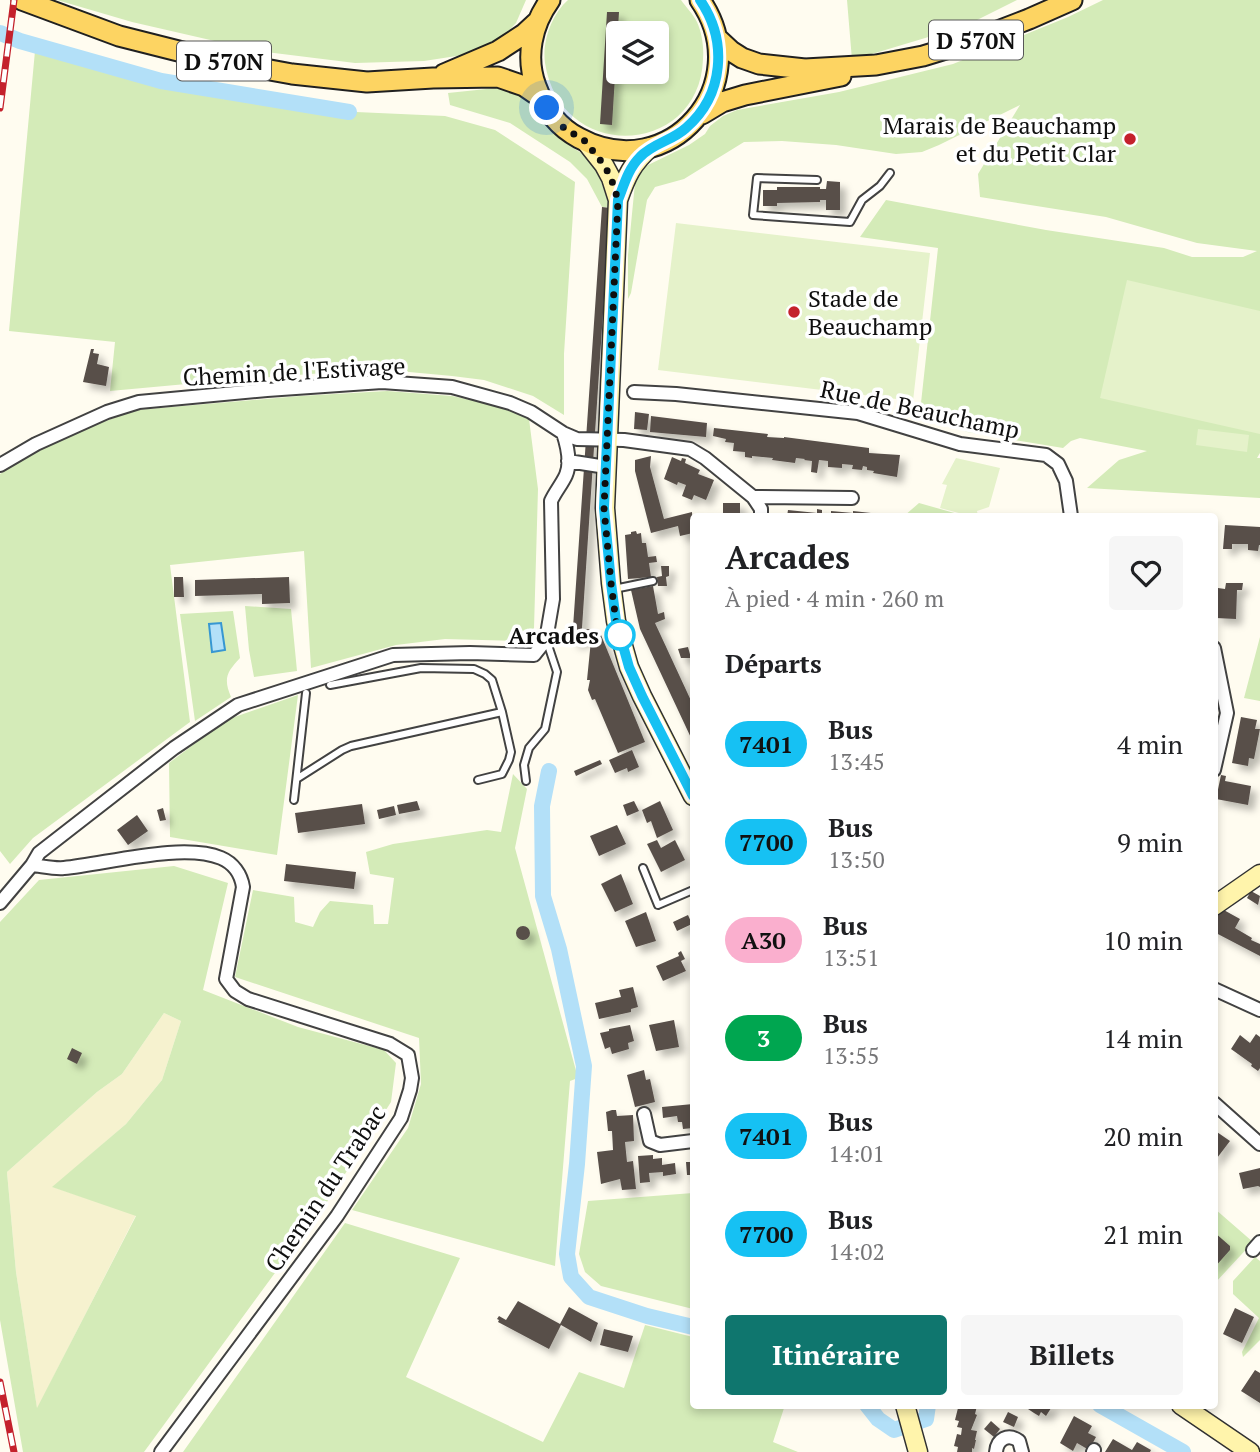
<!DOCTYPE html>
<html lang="fr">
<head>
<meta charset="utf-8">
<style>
	body { margin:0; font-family:"PT Serif",serif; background:#f6f6f6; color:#202124; height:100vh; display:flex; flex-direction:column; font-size:26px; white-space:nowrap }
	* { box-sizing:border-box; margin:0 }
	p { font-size:23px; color:#757577 }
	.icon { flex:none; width:38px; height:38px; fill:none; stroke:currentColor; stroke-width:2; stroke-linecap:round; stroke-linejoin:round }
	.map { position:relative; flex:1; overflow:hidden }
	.side { position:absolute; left:690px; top:513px; width:528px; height:896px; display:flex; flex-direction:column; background:#fff; border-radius:7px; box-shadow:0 4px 10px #0003 }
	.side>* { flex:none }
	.badge { padding:0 14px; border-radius:23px; font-size:24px; line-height:46px }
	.tools { position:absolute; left:606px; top:21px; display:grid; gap:14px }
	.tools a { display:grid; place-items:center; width:63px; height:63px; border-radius:7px; background:#fff; box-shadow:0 4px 10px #0003; font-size:35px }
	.you { position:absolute; width:35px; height:35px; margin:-18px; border:5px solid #fff; border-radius:50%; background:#1a73e8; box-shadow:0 0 0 10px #1a73e833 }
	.map>.badge { position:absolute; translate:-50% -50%; box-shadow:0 0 0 4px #fff }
	h2 { padding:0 35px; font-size:26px; line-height:63px }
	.round { display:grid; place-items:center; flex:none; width:74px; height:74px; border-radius:7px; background:#f6f6f6 }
	.head { display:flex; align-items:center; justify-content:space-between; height:119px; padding:0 35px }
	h1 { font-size:33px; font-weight:800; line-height:52px }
	.primary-button { display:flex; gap:14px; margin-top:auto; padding:14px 35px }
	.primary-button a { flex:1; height:80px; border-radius:7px; background:#0f766e; color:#fff; font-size:28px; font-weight:800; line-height:80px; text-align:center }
	.primary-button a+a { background:#f6f6f6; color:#202124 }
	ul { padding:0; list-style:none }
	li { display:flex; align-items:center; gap:21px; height:98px; padding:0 35px }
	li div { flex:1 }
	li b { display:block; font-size:26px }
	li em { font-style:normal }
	li .badge { min-width:77px; font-weight:700; text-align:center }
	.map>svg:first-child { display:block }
	.farmland { fill:#f6f2cf }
	.green { fill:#d4ebb8; fill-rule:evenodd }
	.pitch { fill:#e5f2ca }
	.water { fill:#b3e0f8; stroke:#3797d2; stroke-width:2 }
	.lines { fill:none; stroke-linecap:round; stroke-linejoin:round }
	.canal { stroke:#b3e0f8; stroke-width:16 }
	.building { fill:#584f4a; filter:url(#shadow) }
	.lane-casing { stroke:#424242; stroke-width:10 }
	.street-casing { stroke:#424242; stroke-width:16 }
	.secondary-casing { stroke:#313131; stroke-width:21 }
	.primary-casing { stroke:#202020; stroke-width:23 }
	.lane { stroke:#fff; stroke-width:6 }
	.street { stroke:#fff; stroke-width:12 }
	.secondary { stroke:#fff4ab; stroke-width:18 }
	.primary { stroke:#fdd462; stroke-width:19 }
	.rail-casing { stroke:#c4212c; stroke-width:7 }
	.rail { stroke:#fff; stroke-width:4.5; stroke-dasharray:13; stroke-linecap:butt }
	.line-casing { stroke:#fff; stroke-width:16 }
	.line { stroke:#16c1f3; stroke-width:10 }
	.walk { stroke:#0f0f0f; stroke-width:7; stroke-dasharray:0 12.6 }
	.poi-dot { fill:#c4212c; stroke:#fff; stroke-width:2.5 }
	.stop-dot { fill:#fff; stroke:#16c1f3; stroke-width:3.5 }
	.labels { text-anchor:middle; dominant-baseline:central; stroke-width:7; stroke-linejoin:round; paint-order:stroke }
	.shield { fill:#fff; stroke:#575757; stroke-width:2 }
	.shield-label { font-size:23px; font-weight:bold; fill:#0f0f0f }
	.poi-label { font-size:24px; fill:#0f0f0f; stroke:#fff; text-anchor:end }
	.street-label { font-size:24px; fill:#0f0f0f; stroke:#fff }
	.stop-label { font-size:24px; font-weight:bold; fill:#0f0f0f; stroke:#fff; text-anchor:end }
</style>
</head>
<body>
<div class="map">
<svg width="1260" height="1452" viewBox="0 0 1260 1452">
	<defs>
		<filter id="shadow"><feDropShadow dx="6" dy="6" stdDeviation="3.5" flood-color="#0004"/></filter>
	</defs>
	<rect width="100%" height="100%" fill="#fffcf0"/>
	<path class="farmland" d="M164,1013L181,1021L162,1080L126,1124L53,1187L136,1215L37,1409L16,1272L7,1172L97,1092L122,1074Z"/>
	<path class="green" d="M57,0H526L516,23L498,42L463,55L424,61L355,63L258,51L132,22Z
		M568,0H681C686,7 693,14 697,22C702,33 704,47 703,59C700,156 561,165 545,63C542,41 552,14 568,0ZM618,33H656V72H618Z
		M847,0H1017L965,26L852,60Z
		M1103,0H1260V453L1257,458H1260V498L1087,488L1119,460L1147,451L1080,438L1071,441L1063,448L967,432L920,412L938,248L860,237L886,200L1046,230L1164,248L1192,257H1243L1257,251L1197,243L1106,217L980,197L978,174L1020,105L939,145L922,152L896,154L836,145L782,141L744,142L684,179L655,187L647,200L631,293L628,299V255L635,183L644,167L689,145L705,134L710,126L723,116L737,110L839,92L953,64L1068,17Z
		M35,51L161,83L334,111L445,116L495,130L575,182L564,354V415L533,396L484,380L452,376L377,369L230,380L110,391L115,342L9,331Z
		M496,88L514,92L526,99L552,131L570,146L586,156L596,166L610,208L602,207L587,179L570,162L510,123L450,105L448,93Z
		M387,391L452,396L505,407L529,419L538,489L534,628L525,641L445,639L396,645L311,668L304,551L170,565L190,722L33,838L10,864L0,851V474L29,455L100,423L136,410L300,396Z
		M919,503L965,516H904Z
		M245,606L291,609L297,671L254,677L249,650Z
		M233,611L240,658C227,672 223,678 231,697L195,721L180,614Z
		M1260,637V701L1244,698Z
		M298,695L277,855L170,837L169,763L226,720Z
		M513,774L527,789L515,848L578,1078L570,1081L555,1266L352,1210L408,1128L421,1084L419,1038L235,977L253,890L294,897L295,922L313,927L320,912L330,901L373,905L374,924H388L394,878L370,874L366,852L393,844L487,830L501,832Z
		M174,866L228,883L203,990L298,1027L384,1050L396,1063L391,1102L329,1199L144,1452H23L0,1320V922L39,880ZM164,1013L181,1021L162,1080L126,1124L52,1187L136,1216L37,1408L16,1272L7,1172L97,1092L122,1074Z
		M693,1193V1309L601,1286L585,1272L579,1254L588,1201Z
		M1215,1209L1253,1242L1215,1283Z
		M345,1223L460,1258L406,1377L543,1442L579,1372L624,1388L645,1325L693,1337V1405H785L773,1442L798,1452H183Z
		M1255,1257L1260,1261V1340L1243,1357L1242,1352L1259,1318L1233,1294V1281Z"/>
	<path class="pitch" d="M676,223L930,253L913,401L658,370Z
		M1127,280L1260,311V434L1100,398Z
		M1198,429L1249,435L1247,452L1196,445Z
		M956,458L1000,468L989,507L977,511L978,516H970L940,508L947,485L942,484Z"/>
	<path class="water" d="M221,623L225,650L212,652L209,624Z"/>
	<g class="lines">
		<path class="canal" d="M0,33L20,41L161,81L349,112
			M549,771L542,806L543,896L559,949L584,1066L577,1164L567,1254L571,1277L589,1297L647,1316L693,1327
			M867,1405L878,1419L894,1430L926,1419L928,1405
			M1100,1405L1183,1452"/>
	</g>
	<path class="building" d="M607,12H619L612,125L600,124Z
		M827,181L840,182V210H826V200H820V202L777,203V206H763V190H777V187H820V189H826Z
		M602,207L610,208L581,643L572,642Z
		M91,349H94L93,353L99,354L97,364L109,367L106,386L83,382Z
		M635,412L649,414L647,430L634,429Z
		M651,416L707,423L706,437L650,432Z
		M714,428L768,434L767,437L784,438V437L869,448V453L900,455L897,477L873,473L874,471L867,470V467L863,466L862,470L852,469L853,465L842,464V468L828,467V461L819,460L817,473L811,472L812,461L804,460L805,459L796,458L795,463L772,460L773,458L752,456V458L745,457V452L733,451L734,443L725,442L726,439L713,436Z
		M651,456L650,467L664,519L692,512L693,533L680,536L678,526L651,533L635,471V460Z
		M672,457L681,461L682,458L686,459L685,463L700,470L698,474L714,480L706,500L694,495L692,500L682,496L686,485L678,482L677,485L664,479Z
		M723,503H740V513H743V516H723Z
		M817,509L822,510V513L831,514V511L853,513V511L871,513V516H787L788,510L817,513Z
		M1225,525L1260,527V545H1259L1258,551L1248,550V544H1232V549H1223Z
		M636,531L637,534L641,533L642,543H646L648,557L656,556L657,562L649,563L651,577L628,579L625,535L631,534V532Z
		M661,566H669V576L666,577L667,586H658L657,577L662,576Z
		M174,577H183L184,597H174Z
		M289,577L290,603L262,604V594L195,596V580Z
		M1226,583H1243L1242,590H1237L1236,619L1216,618L1218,588L1225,589Z
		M653,586L658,614L664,612L665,619L655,623L693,705V742L640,629L631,590Z
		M583,629H592V640L601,635L645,742L618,753L595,699L592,700L588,690L590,680H587L591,640H582Z
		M688,647L691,658H681L678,649Z
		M1241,717L1257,720L1255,729H1260L1254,759L1249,758L1248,766L1232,763Z
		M632,750L639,767L628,772L627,768L615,773L609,760Z
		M600,760L602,764L576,776L574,771Z
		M1221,775L1226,776L1225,781L1251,786L1248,805L1216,799Z
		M417,801L420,810L399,814L397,805Z
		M634,801L639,811L627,816L623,805Z
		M660,801L673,830L657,838L651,821L647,823L642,810Z
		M362,804L365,824L298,833L295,813Z
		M394,806L396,815L379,819L377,810Z
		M163,808L166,820L160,821L157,810Z
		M137,815L148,831L128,845L117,830Z
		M617,825L626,844L599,856L590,836Z
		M657,840L661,848L675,840L685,860L661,872L647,844Z
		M286,864L356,872L354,889L284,881Z
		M621,874L633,904L615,912L601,884Z
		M1251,891L1260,896L1258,905L1247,898Z
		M1222,909L1240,919L1235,928L1252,938L1251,940L1260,944V956L1214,932V915Z
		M646,912L656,941L636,947L625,921Z
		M688,915L692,924L677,931L673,922Z
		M516 933a7 7 0 1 1 14 0a7 7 0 1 1-14 0Z
		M681,951L685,959L681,961L686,971L663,981L656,966L679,956L678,953Z
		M633,987L638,1007L631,1009V1012L599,1019L595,1003L621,997L619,990Z
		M674,1020L679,1047L656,1051L649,1025Z
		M630,1025L634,1041L628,1043L629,1049L612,1054L610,1047L605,1049L600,1033L609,1031V1029Z
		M1256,1034L1260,1037V1068L1258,1071L1251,1066L1252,1064L1231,1049L1240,1035L1250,1043Z
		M72,1048L82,1053L77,1064L67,1059Z
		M644,1070L646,1080L650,1079L655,1102L635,1107L627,1075Z
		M693,1104V1116H692L693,1128L683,1129L682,1122H678L677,1116L663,1118L662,1107Z
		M612,1110H616L617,1116L633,1115L634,1141L625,1142L627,1162L633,1161L636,1189L622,1190L620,1179L601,1184L597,1152L613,1150L612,1131H608L606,1112Z
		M1214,1130L1230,1141L1214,1162Z
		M653,1155V1159L662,1158V1165L675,1163L676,1174L663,1176V1172L649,1173L650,1182L640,1183L638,1156Z
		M686,1162H693V1175H687Z
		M1260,1168V1187L1258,1186L1243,1189L1239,1173Z
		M1214,1232L1230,1246V1250L1214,1268Z
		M518,1301L560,1324L569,1307L598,1323L591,1342L561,1325L549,1349L498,1322L499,1320L497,1319L499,1316L506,1320Z
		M1235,1308L1254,1317L1242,1343L1223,1334Z
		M604,1329L633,1336L628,1352L600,1345Z
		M1255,1370L1260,1373V1403L1241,1391Z
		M962,1405L977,1406L975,1414L977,1415L971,1430L977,1431L975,1440H976L974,1449L972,1448V1452H957L958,1447L954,1446L957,1434L961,1435L962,1428L957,1427L959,1421L955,1420L958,1408H962Z
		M1030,1405H1053L1046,1416L1041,1412L1039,1416L1034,1413L1028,1409Z
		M1008,1412L1018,1417L1014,1427L1003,1422Z
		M1074,1416L1092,1426L1088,1433L1096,1437L1089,1450L1077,1443L1073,1451L1060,1443Z
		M991,1421L1000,1429L994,1437L984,1429Z
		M1113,1439L1132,1450L1137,1442L1151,1450L1150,1452H1105Z"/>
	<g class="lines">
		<g class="lane-casing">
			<path id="lane" d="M817,180L757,178L753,215L850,222L862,200L880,186L890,173
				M614,589L653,581
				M330,685L421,668L474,669L485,674L492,680L502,712L511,752L509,760L502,774L478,780
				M298,778L342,750L351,746L502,712
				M526,781L524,765L529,748L545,729L557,672L547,642
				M294,800L306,693
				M643,868L658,905L693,890"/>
		</g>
		<g class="street-casing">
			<path id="street" d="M634,392L676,394L858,413L960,444L1046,455L1058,464L1066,481L1071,516
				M568,461L606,467
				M0,465L36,444L107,412L139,402L267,390L382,382L452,387L510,403L531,412L563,433L577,439L624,440L690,449L705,458L753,497L761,509V516
				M753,497L852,498
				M1214,648L1227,713L1214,770
				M32,865C42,866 54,869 64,868C106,864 183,842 221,858C233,863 241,874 243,887L226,979L235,991L248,999L390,1044L408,1055L412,1078L410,1090L401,1118L337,1216L161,1452
				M0,903L32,865L39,853L174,748L238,705L393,655L470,653L534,655L546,640L553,599L551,501C555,492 562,484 566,475C571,463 567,445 563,433
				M1214,989L1260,1010
				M1214,1103L1260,1144
				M644,1114L650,1141L660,1145L693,1141
				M1253,1250L1260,1242
				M996,1452C997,1439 1008,1433 1019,1441L1022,1452
				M1093,1452L1094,1450"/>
		</g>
		<g class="secondary-casing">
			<path id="secondary" d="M585,141L604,165L611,178L618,200
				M651,147C632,163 626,177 618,200L605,508L611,583L616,621L629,667L642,696L693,796
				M1214,906L1260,874
				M905,1405L918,1452
				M1181,1405L1250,1452"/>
		</g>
		<g class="primary-casing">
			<path id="primary" d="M22,0L119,36L210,59L292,74L367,82L433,78L498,77L524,86L540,97
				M550,0C532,25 525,57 536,86C544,108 558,127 579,138C669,187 758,84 700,0
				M717,38L731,51L742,58L759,64L805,69L876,65L923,56L972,41L1029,19L1072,0
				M444,74L498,51L524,34L537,22
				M702,114L722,102L745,95L841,76"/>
		</g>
		<use href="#lane" class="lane"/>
		<use href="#street" class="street"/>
		<use href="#secondary" class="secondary"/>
		<use href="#primary" class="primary"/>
		<g class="rail-casing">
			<path id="rail" d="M0,108L14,0
				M0,1382L14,1452"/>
		</g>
		<use href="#rail" class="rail"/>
	</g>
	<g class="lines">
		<g class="line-casing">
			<path id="line" d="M693,796L642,696L629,667L616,621L611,583L604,508L618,200C624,185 628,169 640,157C653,143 672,141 686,128C724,95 728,41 700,0"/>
		</g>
		<use href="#line" class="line"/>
		<path class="walk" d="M547,108L564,128L585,141L604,165L611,178L618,200L604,508L611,583L616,621L620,635"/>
	</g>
	<g class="poi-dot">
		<circle cx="1130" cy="139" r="7"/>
		<circle cx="794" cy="312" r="7"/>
	</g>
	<circle class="stop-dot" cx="620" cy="635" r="14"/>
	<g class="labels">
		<g class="shield">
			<rect x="929" y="20.5" width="94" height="39" rx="5"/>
			<rect x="177" y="41.5" width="94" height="39" rx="5"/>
		</g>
		<g class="shield-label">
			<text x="976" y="40">D 570N</text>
			<text x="224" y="61">D 570N</text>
		</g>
		<g class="poi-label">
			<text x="1116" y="125">Marais de Beauchamp<tspan x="1116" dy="28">et du Petit Clar</tspan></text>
			<text x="808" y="298" text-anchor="start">Stade de<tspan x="808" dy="28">Beauchamp</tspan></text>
		</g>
		<g class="street-label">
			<text transform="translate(294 371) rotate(-3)">Chemin de l'Estivage</text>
			<text transform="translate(920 409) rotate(12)">Rue de Beauchamp</text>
			<text transform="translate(325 1188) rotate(-56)">Chemin du Trabac</text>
		</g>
		<g class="stop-label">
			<text x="599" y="635">Arcades</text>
		</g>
	</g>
</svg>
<div class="tools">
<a><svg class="icon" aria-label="layers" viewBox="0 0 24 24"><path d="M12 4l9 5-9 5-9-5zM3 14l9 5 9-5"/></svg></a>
</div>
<div class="you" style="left:547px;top:108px"></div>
<section class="side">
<div class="head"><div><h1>Arcades</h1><p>À pied · 4 min · 260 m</p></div><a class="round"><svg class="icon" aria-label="heart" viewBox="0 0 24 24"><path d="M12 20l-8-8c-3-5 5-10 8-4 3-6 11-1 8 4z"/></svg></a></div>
<h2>Départs</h2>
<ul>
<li><span class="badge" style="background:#16c1f3;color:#111">7401</span><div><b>Bus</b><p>13:45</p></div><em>4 min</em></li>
<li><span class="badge" style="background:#16c1f3;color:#111">7700</span><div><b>Bus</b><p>13:50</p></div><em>9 min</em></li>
<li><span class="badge" style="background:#faafce;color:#111">A30</span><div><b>Bus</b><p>13:51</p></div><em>10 min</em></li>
<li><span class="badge" style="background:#00a650;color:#fff">3</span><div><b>Bus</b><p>13:55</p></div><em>14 min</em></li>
<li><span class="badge" style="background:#16c1f3;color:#111">7401</span><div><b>Bus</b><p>14:01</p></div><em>20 min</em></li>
<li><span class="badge" style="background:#16c1f3;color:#111">7700</span><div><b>Bus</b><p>14:02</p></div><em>21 min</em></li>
</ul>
<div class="primary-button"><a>Itinéraire</a><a>Billets</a></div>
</section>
</div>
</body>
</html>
